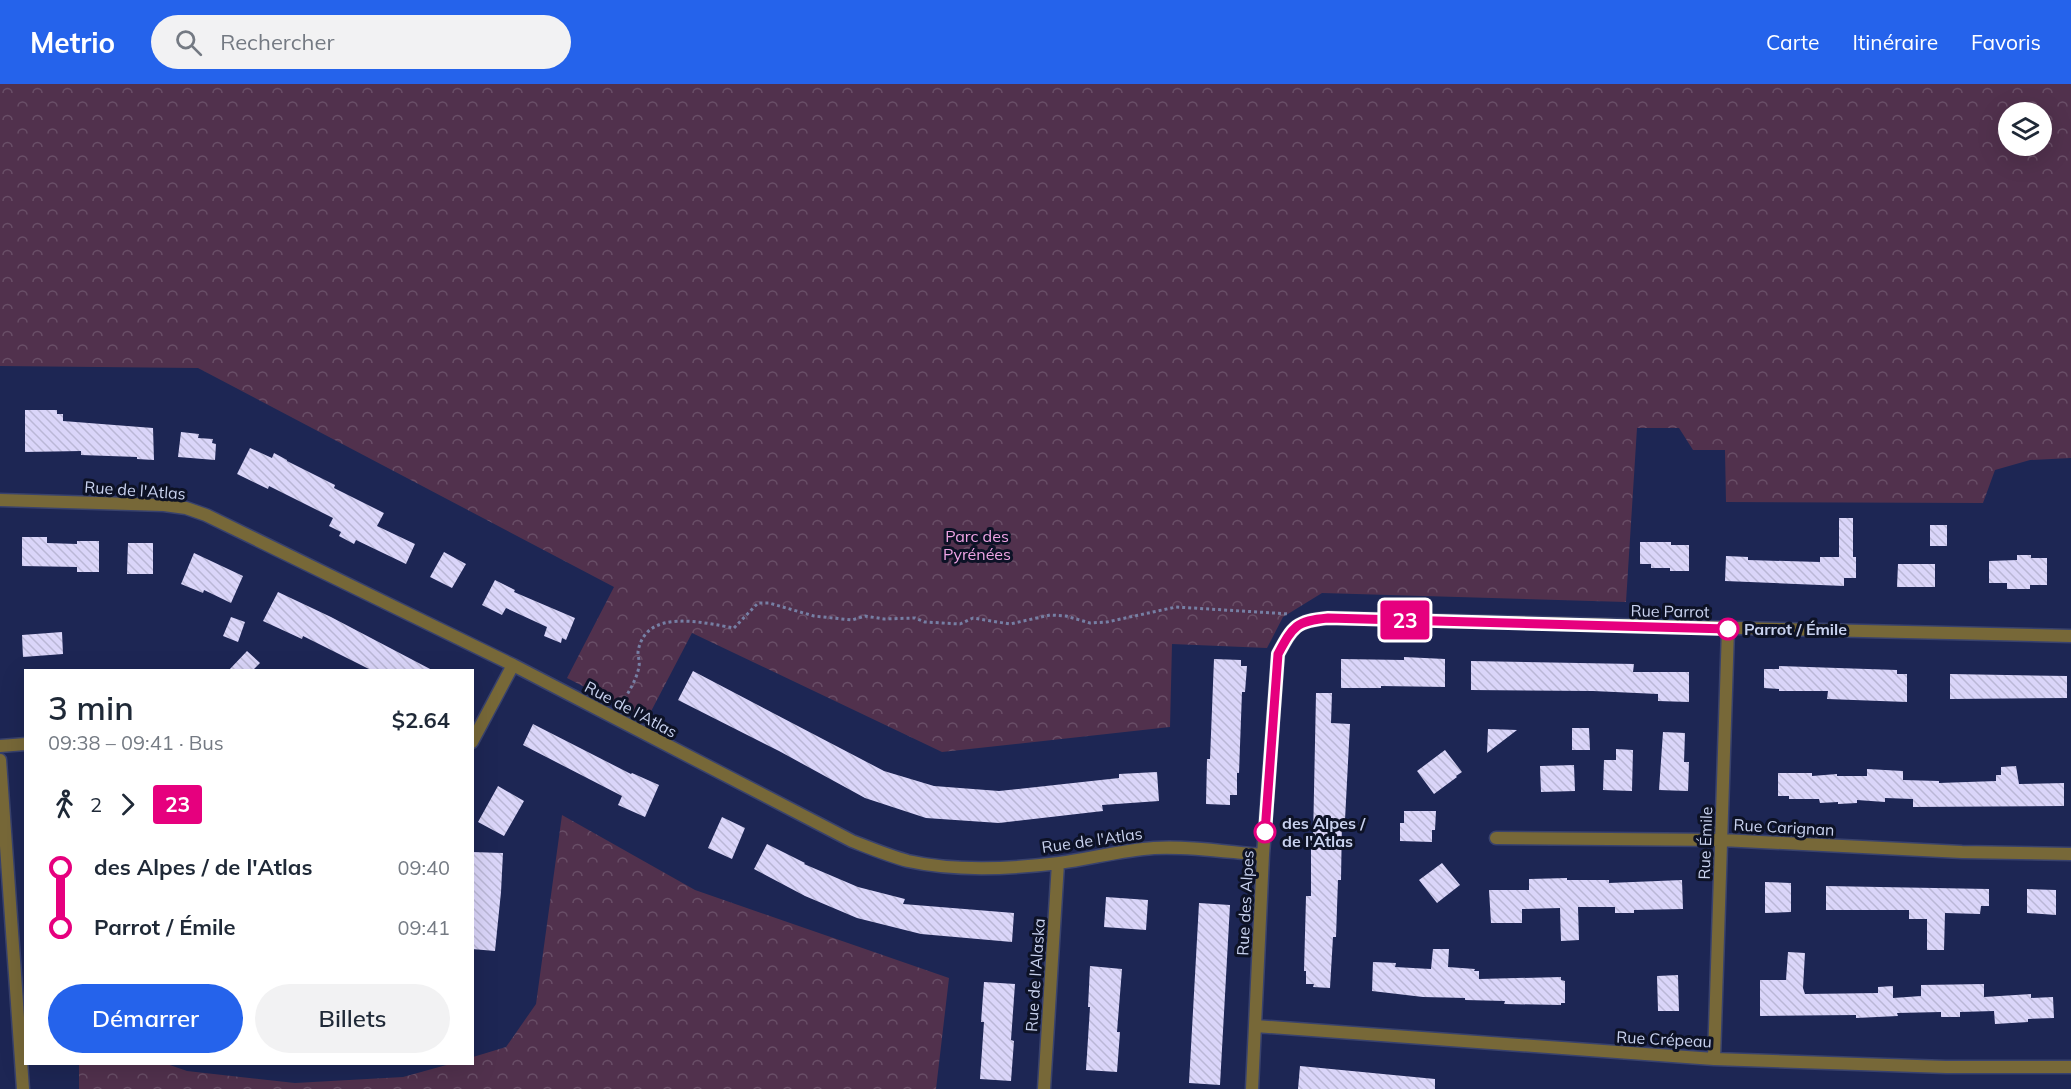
<!DOCTYPE html>
<html lang="fr">
<head>
<meta charset="utf-8">
<style>
	body { margin:0; font-family:Mulish,sans-serif; background:#f2f2f3; color:#1f2937; height:100vh; display:flex; flex-direction:column; font-size:22px; white-space:nowrap }
	* { box-sizing:border-box; margin:0 }
	p { font-size:20px; color:#747a83 }
	.icon { flex:none; width:33px; height:33px; fill:none; stroke:currentColor; stroke-width:2; stroke-linecap:round; stroke-linejoin:round }
	.map { position:relative; flex:1; overflow:hidden }
	.sheet { position:absolute; left:24px; top:585px; width:450px; height:396px; display:flex; flex-direction:column; background:#fff; border-radius:0px; box-shadow:0 6px 24px #0002 }
	.sheet>* { flex:none }
	.badge { padding:0 12px; border-radius:4px; font-size:21px; line-height:39px }
	.tools { position:absolute; left:1998px; top:18px; display:grid; gap:12px }
	.tools a { display:grid; place-items:center; width:54px; height:54px; border-radius:50%; background:#fff; box-shadow:0 6px 24px #0002; font-size:30px }
	.map>.badge { position:absolute; translate:-50% -50%; box-shadow:0 0 0 3px #fff }
	.legs { display:flex; align-items:center; gap:9px; height:66px; padding:0 24px; font-size:20px }
	.legs p { margin-inline-start:auto }
	.head { display:flex; align-items:center; justify-content:space-between; height:102px; padding:0 24px }
	h1 { font-size:33px; font-weight:600; line-height:45px }
	.action { display:flex; gap:12px; margin-top:auto; padding:12px 24px }
	.action a { flex:1; height:69px; border-radius:36px; background:#2563eb; color:#fff; font-size:24px; font-weight:600; line-height:69px; text-align:center }
	.action a+a { background:#f2f2f3; color:#1f2937 }
	ul { padding:0 24px; list-style:none }
	li { display:flex; align-items:center; gap:21px; height:60px; font-size:22px }
	li i { display:grid; place-items:center; width:9px; height:100%; margin:0 8px; background:currentColor }
	li i::after { content:''; width:15px; height:15px; margin:-8px; border:4px solid; border-radius:50%; background:#fff }
	li p { margin-inline-start:auto }
	li:first-child i { background:linear-gradient(#0000 50%,currentColor 0) }
	li:last-child i { background:linear-gradient(currentColor 50%,#0000 0) }
	header { display:flex; align-items:center; gap:36px; box-sizing:border-box; height:84px; padding:0 30px; background:#2563eb; color:#fff }
	header strong { font-size:28px }
	nav { display:flex; gap:33px; margin-inline-start:auto; font-size:21px }
	.search { width:420px; height:54px; background:#f2f2f3; display:flex; align-items:center; gap:15px; box-sizing:border-box; padding:0 21px; border-radius:33px; color:#747a83; font-size:22px }
	.map>svg:first-child { display:block }
	.forest { fill:url(#forest-crowns); fill-rule:evenodd }
	.building { fill:url(#building-back-hatch) }
	.lines { fill:none; stroke-linecap:round; stroke-linejoin:round }
	.minor-casing { stroke:#39426d; stroke-width:15 }
	.path { stroke:#767fa4; stroke-width:3; stroke-dasharray:3 3; stroke-linecap:butt }
	.minor { stroke:#776838; stroke-width:12 }
	.line-1-casing { stroke:#fff; stroke-width:14 }
	.line-1 { stroke:#e6007e; stroke-width:9 }
	.stop-1-dot { fill:#fff; stroke:#e6007e; stroke-width:3 }
	.labels { text-anchor:middle; dominant-baseline:central; stroke-width:6; stroke-linejoin:round; paint-order:stroke }
	.street-label { font-size:16px; fill:#c9d2ef; stroke:#0d1226 }
	.park-label { font-size:16px; fill:#efa4e5; stroke:#0d1226 }
	.stop-label { font-size:16px; font-weight:bold; fill:#c9d2ef; stroke:#0d1226; text-anchor:start }
</style>
</head>
<body>
<header>
<strong>Metrio</strong>
<div class="search"><svg class="icon" aria-label="search" viewBox="0 0 24 24"><circle cx="10" cy="10" r="6"/><path d="M15 15l6 6"/></svg>Rechercher</div>
<nav><a>Carte</a><a>Itinéraire</a><a>Favoris</a></nav>
</header>
<div class="map">
<svg width="2071" height="1005" viewBox="0 0 2071 1005">
	<defs>
		<pattern id="forest-crowns" width="20" height="18" patternUnits="userSpaceOnUse" patternTransform="scale(1.5)"><rect width="20" height="18" fill="#51314d"/><path d="M2 6a3 3 0 1 1 6 0M12 15a3 3 0 1 1 6 0" fill="none" stroke="#694e67"/></pattern>
		<pattern id="building-back-hatch" width="6" height="6" patternUnits="userSpaceOnUse" patternTransform="scale(1.5)"><rect width="6" height="6" fill="#dad5f9"/><path d="M-1 5l2 2M0 0l6 6M5-1l2 2" fill="none" stroke="#bab7d6"/></pattern>
	</defs>
	<rect width="100%" height="100%" fill="#1d2654"/>
	<path class="forest" d="M0,0H2071V374L2030,376L1995,386L1983,419L1726,418L1725,366H1693L1679,344H1637L1626,518L1322,509L1283,533L1267,564L1172,560L1170,643L942,668L692,549L647,635L567,594L614,503L198,284L0,282ZM2042,28V62H2008V28Z
		M562,731L695,806L949,894L936,1005H79V980H167L187,987L295,999L403,993L450,980H472L473,973L506,963L536,920Z"/>
	<path class="building" d="M25,326H57V330H63V337L153,344L154,376L137,375V373L81,371V367L25,368Z
		M181,348L199,350L198,354L213,355L212,359L216,360L215,376L178,373Z
		M250,364L272,374L274,369L287,376V377L335,401L334,404L384,429L377,442L415,460L406,480L356,456L354,460L339,452L341,448L329,442L333,434L269,402L268,405L237,390Z
		M1839,434H1853V473H1856V494H1844V502L1725,497L1726,472L1748,473V476L1820,478V473H1839Z
		M1930,441H1947V462H1930Z
		M22,453H47V459L77,460V457H99V488H77V483L22,482Z
		M1640,458H1671V461H1689V487H1670V484H1651V480H1640Z
		M128,459H153V490H127Z
		M444,468L466,480L452,504L430,493Z
		M194,469L243,492L231,519L204,506L203,509L181,500Z
		M2017,471H2031V474H2047V501H2030V505H2007V499H1989V477L2017,476Z
		M1898,480H1935V503H1897Z
		M495,496L515,506L514,508L575,534L566,556L562,554L561,559L544,552L547,543L506,524L502,531L482,521Z
		M278,508L331,533L432,586H371L303,552L302,555L263,537Z
		M231,533L245,538L238,558L223,552Z
		M62,548L63,570L23,573L22,551Z
		M247,567L260,579L253,586H229Z
		M1404,573L1445,575V603L1381,602V604H1341V575L1404,576Z
		M1214,575L1241,576V582H1247L1245,608H1242L1239,689H1237V711H1230V721L1206,720L1207,675H1210Z
		M1471,577L1634,580L1633,588H1689V618L1658,617V610L1593,607L1471,606Z
		M1779,582L1897,586V590H1907V618L1827,615L1828,607H1779V605L1764,604V585H1779Z
		M693,587L884,687L934,702L999,707L1119,694V690L1157,688L1159,717L1102,721L1103,727L999,739L926,734L865,714L779,667L678,616Z
		M1950,590L2067,592V614L1950,615Z
		M1316,609H1332L1331,639L1350,640L1345,736H1342L1341,796H1338L1336,853H1333L1330,904L1313,903L1314,900H1306V887H1304L1306,812H1311V756H1313Z
		M533,640L631,690L632,689L659,701L645,733L618,721L622,712L523,661Z
		M1572,644H1589L1590,666H1572Z
		M1488,645L1517,646L1487,669Z
		M1663,648L1685,649L1684,678H1689L1688,707L1659,706Z
		M1616,665L1633,666L1632,707L1603,706L1604,676H1616Z
		M1445,666L1462,688L1456,692L1457,693L1434,710L1417,687Z
		M1574,681L1575,707L1541,708L1540,682Z
		M2016,682L2019,700L2064,699V722L1913,723V715L1885,714V718L1857,716V719L1838,720V718L1820,719L1819,715H1789V712H1778V689H1812V692L1837,690V692H1867V685L1903,687V696L1939,697V699L1996,697V691H2001V683Z
		M498,702L524,717L504,752L478,738Z
		M1404,727H1436L1435,746H1432V758L1400,757V739H1404Z
		M722,733L745,744L732,775L708,764Z
		M767,760L805,779L804,780L858,803L905,815L903,820L1014,829L1012,858L921,850L857,834L805,812L754,785Z
		M472,768L503,769L501,808L495,867L472,865Z
		M1442,779L1460,801L1437,819L1419,796Z
		M1567,794V796H1609V799L1682,796L1683,825L1634,826V829H1615V823H1578L1579,856L1561,857L1560,824L1522,825V839H1491L1489,806H1529V795Z
		M1765,798L1791,799V828L1765,829Z
		M1826,802L1989,805V822H1981L1980,830L1945,829L1944,866H1927V835H1909V826H1826Z
		M2027,805L2056,806V831L2027,829Z
		M1106,813L1148,816L1146,846L1104,843Z
		M1199,819L1230,821L1220,1001L1189,999Z
		M1433,865H1449L1448,883L1475,885L1474,887H1479V895L1561,893V896L1565,897V919H1561V921L1504,920L1505,917L1465,916V914L1423,913L1372,907L1373,878L1396,879L1395,883L1431,885Z
		M1788,868L1805,869L1803,904L1805,910L1878,909V903L1893,902V914L1921,912V901L1984,900V913L2031,910V914L2053,913L2054,934L2028,935V938L1995,940L1994,927L1960,928V933H1941V928L1897,929L1898,932L1856,934V931L1760,932V896H1786Z
		M1090,882L1122,885L1117,948H1120L1117,988L1086,986L1090,923H1088Z
		M1678,891L1679,927H1658L1657,892Z
		M984,898L1015,900L1011,956L1014,957L1011,997L980,995L984,938H981Z
		M1300,982L1435,995V1005H1298Z"/>
	<g class="lines">
		<g class="minor-casing">
			<path id="minor" d="M0,416L164,421L186,424L206,431L513,581L852,757C870,764 889,772 908,777C957,788 1010,785 1059,779C1090,775 1122,766 1154,764C1190,762 1227,768 1263,771
				M472,658L513,581
				M0,662L26,660
				M0,676L23,1005
				M1496,754L1722,756L1962,768L2071,770
				M1255,942L1714,975L1946,983H2071
				M1714,975L1728,545
				M1044,1005L1058,779
				M1252,1005L1263,771L1278,570C1293,542 1296,537 1328,534L2071,552"/>
		</g>
		<path class="path" d="M622,620C628,608 637,596 639,582C640,578 638,573 638,568C645,523 704,539 734,544L758,519H769L814,532L852,536L865,532L884,535L915,534L925,538L960,540L973,534L1010,540L1050,531L1066,532L1090,539L1107,538L1176,523L1290,530"/>
		<use href="#minor" class="minor"/>
	</g>
	<g class="lines">
		<g class="line-1-casing">
			<path id="line-1" d="M1265,748L1278,570C1293,542 1296,537 1328,534L1728,545"/>
		</g>
		<use href="#line-1" class="line-1"/>
	</g>
	<g class="stop-1-dot">
		<circle cx="1728" cy="545" r="10"/>
		<circle cx="1265" cy="748" r="10"/>
	</g>
	<g class="labels">
		<g class="street-label">
			<text transform="translate(135 406) rotate(4)">Rue de l'Atlas</text>
			<text transform="translate(1670 527) rotate(1)">Rue Parrot</text>
			<text transform="translate(631 625) rotate(28)">Rue de l'Atlas</text>
			<text transform="translate(1784 743) rotate(3)">Rue Carignan</text>
			<text transform="translate(1092 756) rotate(-8)">Rue de l'Atlas</text>
			<text transform="translate(1705 759) rotate(-88)">Rue Émile</text>
			<text transform="translate(1245 819) rotate(-87)">Rue des Alpes</text>
			<text transform="translate(1035 891) rotate(-86)">Rue de l'Alaska</text>
			<text transform="translate(1664 955) rotate(3)">Rue Crépeau</text>
		</g>
		<g class="park-label">
			<text x="977" y="452">Parc des<tspan x="977" dy="18">Pyrénées</tspan></text>
		</g>
		<g class="stop-label">
			<text x="1744" y="545">Parrot / Émile</text>
			<text x="1282" y="739">des Alpes /<tspan x="1282" dy="18">de l'Atlas</tspan></text>
		</g>
	</g>
</svg>
<div class="tools">
<a><svg class="icon" aria-label="layers" viewBox="0 0 24 24"><path d="M12 4l9 5-9 5-9-5zM3 14l9 5 9-5"/></svg></a>
</div>
<b class="badge" style="left:1405px;top:536px;background:#e6007e;color:#fff">23</b>
<section class="sheet">
<div class="head"><div><h1>3 min</h1><p>09:38 – 09:41 · Bus</p></div><b>$2.64</b></div>
<div class="legs"><svg class="icon" aria-label="walk" viewBox="0 0 24 24"><circle cx="13" cy="4" r="2"/><path d="M13 8l-2 6 4 7M11 14l-3 7M7 12l3-4h3l4 4"/></svg>2<svg class="icon" aria-label="forward" viewBox="0 0 24 24"><path d="M9 5l7 7-7 7"/></svg><b class="badge" style="background:#e6007e;color:#fff">23</b></div>
<ul>
<li><i style="color:#e6007e"></i><b>des Alpes / de l'Atlas</b><p>09:40</p></li>
<li><i style="color:#e6007e"></i><b>Parrot / Émile</b><p>09:41</p></li>
</ul>
<div class="action"><a>Démarrer</a><a>Billets</a></div>
</section>
</div>
</body>
</html>
